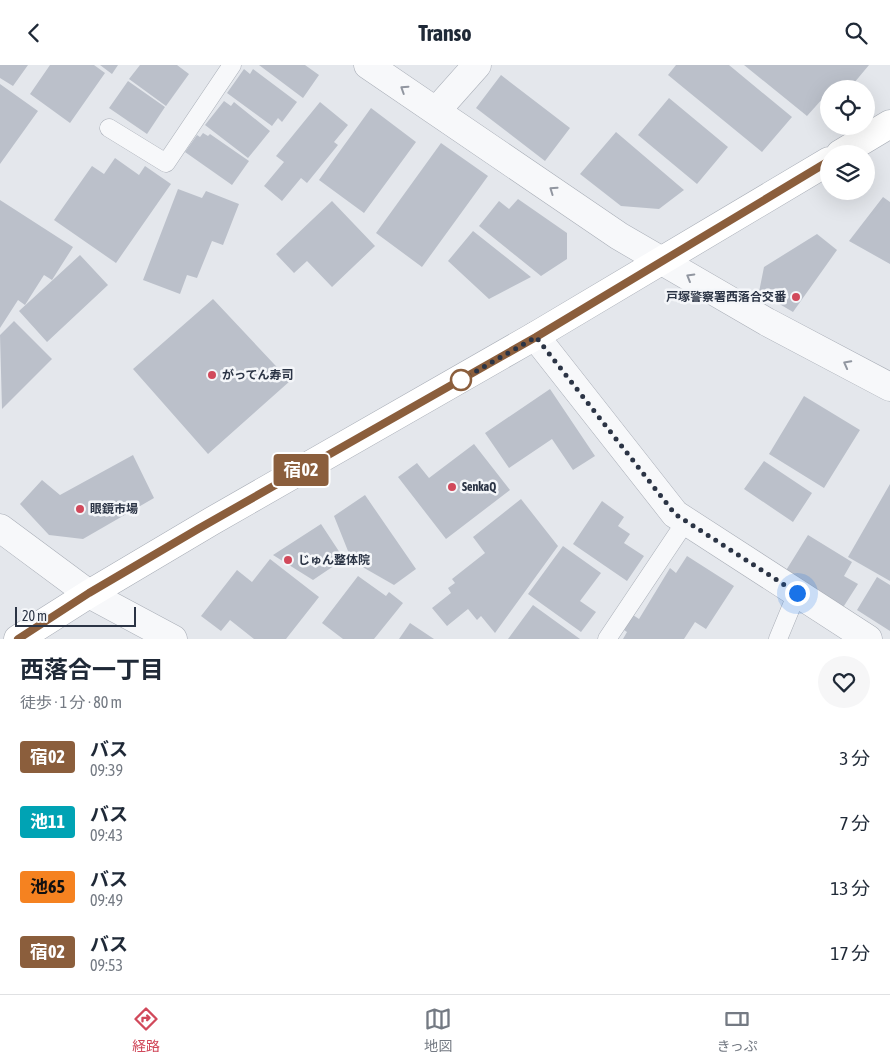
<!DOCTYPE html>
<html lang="ja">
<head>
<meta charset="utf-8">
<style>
	body { margin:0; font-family:"Asap Condensed","Noto Sans JP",sans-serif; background:#f6f6f7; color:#1f2937; height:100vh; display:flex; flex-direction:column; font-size:19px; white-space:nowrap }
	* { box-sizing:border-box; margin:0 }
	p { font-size:16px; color:#747a83 }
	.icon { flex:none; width:28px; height:28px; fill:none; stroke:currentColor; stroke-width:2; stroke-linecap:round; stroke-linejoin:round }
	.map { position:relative; height:574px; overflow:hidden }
	.details { display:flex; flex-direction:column; background:#fff; flex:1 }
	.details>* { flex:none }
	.badge { padding:0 10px; border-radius:4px; font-size:18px; line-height:32px }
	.controls { position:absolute; left:820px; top:15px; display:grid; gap:10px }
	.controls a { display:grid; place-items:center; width:55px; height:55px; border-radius:50%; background:#fff; box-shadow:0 5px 20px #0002; font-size:25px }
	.scale { position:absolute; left:15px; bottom:12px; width:121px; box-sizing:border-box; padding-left:5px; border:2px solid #2b3445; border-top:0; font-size:14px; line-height:18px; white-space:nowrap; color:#2b3445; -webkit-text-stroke:4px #f4f6f9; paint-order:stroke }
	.you { position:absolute; width:25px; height:25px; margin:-12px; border:4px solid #fff; border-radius:50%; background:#1a73e8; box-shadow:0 0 0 8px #1a73e833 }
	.map>.badge { position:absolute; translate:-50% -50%; box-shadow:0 0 0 2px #fff }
	.round { display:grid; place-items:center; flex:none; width:52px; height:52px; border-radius:26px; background:#f6f6f7 }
	.head { display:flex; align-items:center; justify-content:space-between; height:85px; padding:0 20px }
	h1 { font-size:24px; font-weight:700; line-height:38px }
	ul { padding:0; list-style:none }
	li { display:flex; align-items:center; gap:15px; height:65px; padding:0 20px }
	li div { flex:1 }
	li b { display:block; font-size:19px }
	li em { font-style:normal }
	li .badge { min-width:55px; font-weight:700; text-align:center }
	header { display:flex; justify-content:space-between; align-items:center; height:65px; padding:0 20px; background:#fff; font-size:22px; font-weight:700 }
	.tab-bar { display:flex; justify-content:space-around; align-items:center; height:70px; border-top:1px solid #e0e1e3; background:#fff; font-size:14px; color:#747a83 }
	.tab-bar a { display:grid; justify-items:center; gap:2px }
	.tab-bar .on { color:#d1495b }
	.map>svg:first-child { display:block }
	.building { fill:#bbc0ca }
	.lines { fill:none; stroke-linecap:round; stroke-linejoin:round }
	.service-casing { stroke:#a9aeb7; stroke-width:19 }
	.minor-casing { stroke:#a9aeb7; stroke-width:29 }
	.tertiary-casing { stroke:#a9aeb7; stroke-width:29 }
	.secondary-casing { stroke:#a9aeb7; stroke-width:29 }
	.service { stroke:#f7f8fa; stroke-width:18 }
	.minor { stroke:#f7f8fa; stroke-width:28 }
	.tertiary { stroke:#f7f8fa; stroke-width:28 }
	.secondary { stroke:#fff; stroke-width:28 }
	.oneway { stroke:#9196a0 }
	.line-casing { stroke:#fff; stroke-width:11 }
	.line { stroke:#8b5e3c; stroke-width:8 }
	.walk { stroke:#2b3445; stroke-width:5; stroke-dasharray:0 9 }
	.poi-dot { fill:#d1495b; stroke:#f4f6f9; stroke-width:2 }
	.stop-dot { fill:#fff; stroke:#8b5e3c; stroke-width:2.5 }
	.labels { text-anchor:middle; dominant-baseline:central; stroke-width:5; stroke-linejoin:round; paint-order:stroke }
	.poi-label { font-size:12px; font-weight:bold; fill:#2b3445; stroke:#f4f6f9; text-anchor:start }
</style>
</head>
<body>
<header><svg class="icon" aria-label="back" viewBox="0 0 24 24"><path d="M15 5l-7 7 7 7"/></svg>Transo<svg class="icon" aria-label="search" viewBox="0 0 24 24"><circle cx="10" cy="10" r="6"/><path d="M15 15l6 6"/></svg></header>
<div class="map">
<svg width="890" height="574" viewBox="0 0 890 574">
	<rect width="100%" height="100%" fill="#e4e7ec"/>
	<path class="building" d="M0,0H28L13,21L0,13Z
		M50,0H94L105,8L70,58L30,29Z
		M100,0H118L112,9Z
		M140,0H177L189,9L166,41L129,14Z
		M259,0H305L319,10L303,33Z
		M676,0H729L792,52L762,87L668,10Z
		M744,0H869L849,24H829V36L824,32L807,51Z
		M244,4L250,9L253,4L297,37L282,57L278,53L272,61L227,28Z
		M501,10L570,63L545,96L476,43Z
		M128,16L165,42L147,69L109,43Z
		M0,19L38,46L0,99Z
		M669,33L728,82L697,119L638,70Z
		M224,36L231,41L234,37L270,66L248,93L205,60Z
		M320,37L348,60L334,77L338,80L307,118L301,113L282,136L264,121L284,97L276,91Z
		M371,43L416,77L364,148L319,115Z
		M616,67L684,125L659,144L621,141L580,109Z
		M203,68L208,71L210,69L249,96L232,120L185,87L197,70L200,72Z
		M441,78L488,111L422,202L376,168Z
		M115,93L139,110L145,101L171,119L116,198L54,155L92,101L104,109Z
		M178,124L202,133L206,126L239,139L223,180L212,176L197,213L187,210L180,229L143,215Z
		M883,132L890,137V199L849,176Z
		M518,134L567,168V194L541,211L479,161L499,136L509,144Z
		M0,135L73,182L52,215L44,210L25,240L18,235L0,263Z
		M332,136L375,181L332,222L307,196L294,208L276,189Z
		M473,166L531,212L489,234L448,196Z
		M817,169L837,185L793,247L759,227L764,202Z
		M80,190L108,220L47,277L19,246Z
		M213,234L290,316L208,389L133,304Z
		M14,256L52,294L2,344L0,270Z
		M550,324L595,391L573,405L552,374L509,403L485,368Z
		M804,331L860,365L824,423L769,389Z
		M474,379L510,425L446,474L398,412L417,398L429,413Z
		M133,390L154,433L83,474L49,470L20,439L42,415L60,430Z
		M764,396L812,428L793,457L744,424Z
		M890,419V516L848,492Z
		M365,430L416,504L394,520L352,496L334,451Z
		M521,434L558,481L495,568L481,551L477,555L468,544L447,561L432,543L451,528L448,523L455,518L452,514L485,488L473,472Z
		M602,436L624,452L618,461L630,469L624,478L644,491L627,516L573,479Z
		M321,459L344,494L313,515L273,490Z
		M808,470L852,497L844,511L858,519L842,544L785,507Z
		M563,481L601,508L580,536L596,547L581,567L528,529Z
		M687,491L734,521L706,564L695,557L684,574H623L627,567L624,565L633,550L639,554L670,503L676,508Z
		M270,494L319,532L286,574H254L230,555L221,566L201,551L237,505L252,517Z
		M358,511L386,531L389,527L403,538L374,574H343L322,558Z
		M877,512L890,520V566L857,545Z
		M533,540L580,574H508Z
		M410,558L434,574H399Z"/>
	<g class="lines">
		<g class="service-casing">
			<path id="service" d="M109,63L166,98L232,0
				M607,574L686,456
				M778,574L797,528"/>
		</g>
		<g class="minor-casing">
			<path id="minor" d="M368,0L619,171L767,257L890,322
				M437,45L477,0
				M535,271L675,449L868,574"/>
		</g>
		<g class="tertiary-casing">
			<path id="tertiary" d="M0,463L89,529L173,574"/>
		</g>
		<g class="secondary-casing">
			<path id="secondary" d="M840,89L890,59
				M18,574L89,529L212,456L535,271L829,96"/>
		</g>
		<use href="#service" class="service"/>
		<use href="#minor" class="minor"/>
		<use href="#tertiary" class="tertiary"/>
		<use href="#secondary" class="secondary"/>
	</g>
	<defs><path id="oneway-chevron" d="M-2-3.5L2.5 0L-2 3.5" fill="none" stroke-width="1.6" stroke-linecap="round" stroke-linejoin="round" transform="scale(1.25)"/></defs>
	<g class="oneway">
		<use href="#oneway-chevron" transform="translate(404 24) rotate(-147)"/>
		<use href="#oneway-chevron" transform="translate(553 125) rotate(-145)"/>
		<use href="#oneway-chevron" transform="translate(690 212) rotate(-150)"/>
		<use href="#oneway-chevron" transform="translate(847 299) rotate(-152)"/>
	</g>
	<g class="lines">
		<g class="line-casing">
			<path id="line" d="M18,574L89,528L198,464L536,272L829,96"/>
		</g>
		<use href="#line" class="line"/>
		<path class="walk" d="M461,315L536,272L675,449L797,528"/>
	</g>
	<g class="poi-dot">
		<circle cx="796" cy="232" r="5"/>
		<circle cx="212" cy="310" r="5"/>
		<circle cx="452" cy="422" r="5"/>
		<circle cx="80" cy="444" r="5"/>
		<circle cx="288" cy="495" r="5"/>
	</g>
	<circle class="stop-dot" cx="461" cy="315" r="10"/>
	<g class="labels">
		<g class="poi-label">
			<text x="786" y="232" text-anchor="end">戸塚警察署西落合交番</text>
			<text x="222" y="310">がってん寿司</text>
			<text x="462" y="422">SenkaQ</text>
			<text x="90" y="444">眼鏡市場</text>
			<text x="298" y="495">じゅん整体院</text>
		</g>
	</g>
</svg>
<div class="controls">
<a><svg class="icon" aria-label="locate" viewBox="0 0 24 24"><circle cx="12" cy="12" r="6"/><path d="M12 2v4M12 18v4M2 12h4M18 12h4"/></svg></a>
<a><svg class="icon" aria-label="layers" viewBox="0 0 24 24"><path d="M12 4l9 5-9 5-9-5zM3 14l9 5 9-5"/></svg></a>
</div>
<div class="scale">20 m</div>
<div class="you" style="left:797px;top:528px"></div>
<b class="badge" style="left:301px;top:405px;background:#8b5e3c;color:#fff">宿02</b>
</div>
<section class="details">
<div class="head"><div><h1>西落合一丁目</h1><p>徒歩 · 1 分 · 80 m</p></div><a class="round"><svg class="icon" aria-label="heart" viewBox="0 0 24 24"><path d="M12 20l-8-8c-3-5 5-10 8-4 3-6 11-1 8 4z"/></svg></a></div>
<ul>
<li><span class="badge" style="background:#8b5e3c;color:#fff">宿02</span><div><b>バス</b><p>09:39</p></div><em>3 分</em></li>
<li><span class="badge" style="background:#00a3b4;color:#fff">池11</span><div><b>バス</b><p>09:43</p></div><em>7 分</em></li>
<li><span class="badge" style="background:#f58220;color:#111">池65</span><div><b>バス</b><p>09:49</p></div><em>13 分</em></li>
<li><span class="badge" style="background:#8b5e3c;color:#fff">宿02</span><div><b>バス</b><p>09:53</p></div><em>17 分</em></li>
</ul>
</section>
<nav class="tab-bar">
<a class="on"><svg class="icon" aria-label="directions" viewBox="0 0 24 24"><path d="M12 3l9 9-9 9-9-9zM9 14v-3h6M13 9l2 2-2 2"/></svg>経路</a>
<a><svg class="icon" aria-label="map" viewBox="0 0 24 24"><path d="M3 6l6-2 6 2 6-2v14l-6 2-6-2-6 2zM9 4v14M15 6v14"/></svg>地図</a>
<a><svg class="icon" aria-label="tickets" viewBox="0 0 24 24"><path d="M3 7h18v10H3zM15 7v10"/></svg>きっぷ</a>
</nav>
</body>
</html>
